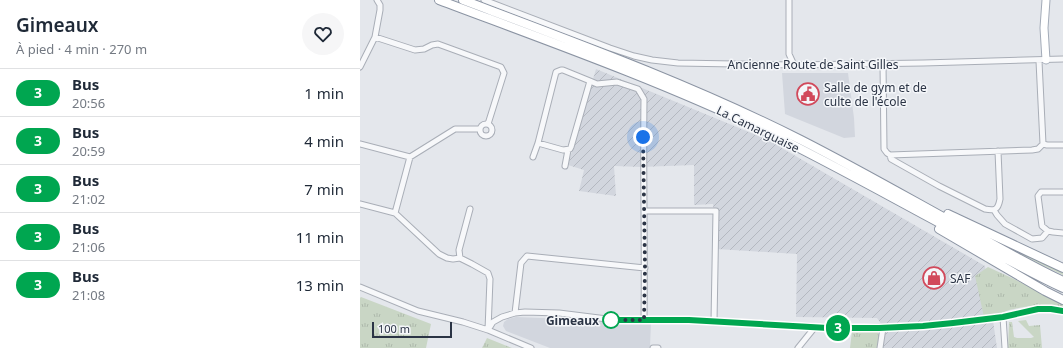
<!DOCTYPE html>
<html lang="fr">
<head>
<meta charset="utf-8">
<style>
	body { margin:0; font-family:"Noto Sans",sans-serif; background:#f6f6f7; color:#1f2937; height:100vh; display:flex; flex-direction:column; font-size:15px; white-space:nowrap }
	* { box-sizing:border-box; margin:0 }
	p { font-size:13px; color:#747a83 }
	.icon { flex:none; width:22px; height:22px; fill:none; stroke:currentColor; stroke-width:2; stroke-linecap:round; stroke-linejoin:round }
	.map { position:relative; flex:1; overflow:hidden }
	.sheet { display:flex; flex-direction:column; background:#fff; width:360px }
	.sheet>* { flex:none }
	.badge { padding:0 8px; border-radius:13px; font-size:14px; line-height:26px }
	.scale { position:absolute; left:12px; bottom:10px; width:80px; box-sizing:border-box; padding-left:4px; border:2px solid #2b3445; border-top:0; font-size:11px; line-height:14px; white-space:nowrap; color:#2b3445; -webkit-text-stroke:3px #f4f6f9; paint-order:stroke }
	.you { position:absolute; width:20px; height:20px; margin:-10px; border:3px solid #fff; border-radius:50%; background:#1a73e8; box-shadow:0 0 0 6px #1a73e833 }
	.map>.badge { position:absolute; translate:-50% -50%; box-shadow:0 0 0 2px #fff }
	.round { display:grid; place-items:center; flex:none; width:42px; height:42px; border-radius:21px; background:#f6f6f7 }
	.overview { display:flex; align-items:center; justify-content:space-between; height:68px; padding:0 16px }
	h1 { font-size:19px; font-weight:600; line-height:30px }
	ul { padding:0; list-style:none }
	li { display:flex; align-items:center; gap:12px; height:48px; padding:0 16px; border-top:1px solid #e0e1e3 }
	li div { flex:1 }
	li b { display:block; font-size:15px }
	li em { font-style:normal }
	li .badge { min-width:44px; font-weight:700; text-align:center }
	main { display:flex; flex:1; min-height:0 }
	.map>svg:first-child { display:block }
	.built { fill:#d2d6de }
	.industrial { fill:url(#industrial-furrows) }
	.grass { fill:url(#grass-tufts) }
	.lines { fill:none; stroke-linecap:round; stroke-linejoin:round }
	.minor-casing { stroke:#a9aeb7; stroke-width:7 }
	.major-casing { stroke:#a3abb8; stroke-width:9 }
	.highway-casing { stroke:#8b94a3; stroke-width:10 }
	.minor { stroke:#f7f8fa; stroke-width:5 }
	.major { stroke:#fff; stroke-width:7 }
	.highway { stroke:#fff; stroke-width:8 }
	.line-casing { stroke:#fff; stroke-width:9 }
	.line { stroke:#00a650; stroke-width:6 }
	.walk { stroke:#2b3445; stroke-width:4; stroke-dasharray:0 7.2 }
	.stop-dot { fill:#fff; stroke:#00a650; stroke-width:2 }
	.labels { text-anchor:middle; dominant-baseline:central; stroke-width:3; stroke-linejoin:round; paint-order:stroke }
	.street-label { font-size:12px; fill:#2b3445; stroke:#f4f6f9 }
	.poi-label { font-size:12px; fill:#2b3445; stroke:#f4f6f9; text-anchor:start }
	.stop-label { font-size:12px; font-weight:bold; fill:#2b3445; stroke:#f4f6f9; text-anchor:end }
</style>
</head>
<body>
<main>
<section class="sheet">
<div class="overview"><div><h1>Gimeaux</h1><p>À pied · 4 min · 270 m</p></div><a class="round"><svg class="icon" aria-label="heart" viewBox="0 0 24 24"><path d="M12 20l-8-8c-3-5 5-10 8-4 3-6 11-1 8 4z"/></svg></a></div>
<ul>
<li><span class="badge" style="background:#00a650;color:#fff">3</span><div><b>Bus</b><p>20:56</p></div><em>1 min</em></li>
<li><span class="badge" style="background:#00a650;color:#fff">3</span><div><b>Bus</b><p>20:59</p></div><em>4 min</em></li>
<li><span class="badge" style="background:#00a650;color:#fff">3</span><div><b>Bus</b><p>21:02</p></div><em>7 min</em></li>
<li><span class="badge" style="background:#00a650;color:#fff">3</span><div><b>Bus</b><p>21:06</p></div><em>11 min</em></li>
<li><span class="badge" style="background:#00a650;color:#fff">3</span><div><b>Bus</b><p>21:08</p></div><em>13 min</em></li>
</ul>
</section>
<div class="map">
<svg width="703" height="348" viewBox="0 0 703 348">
	<defs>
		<pattern id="industrial-furrows" width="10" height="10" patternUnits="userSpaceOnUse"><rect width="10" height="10" fill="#d2d6de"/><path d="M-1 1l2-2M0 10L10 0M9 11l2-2" fill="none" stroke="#b4b8c0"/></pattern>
		<pattern id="grass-tufts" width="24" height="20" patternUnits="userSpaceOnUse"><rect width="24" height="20" fill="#c9d6c5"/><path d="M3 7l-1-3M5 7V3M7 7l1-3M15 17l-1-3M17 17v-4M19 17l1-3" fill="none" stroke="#adb8ab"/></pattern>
	</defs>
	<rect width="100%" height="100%" fill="#e4e7ec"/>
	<path class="built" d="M422,73H488L494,118L495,137L484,138L425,114Z
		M156,317L206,319L251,323L291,322L290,348H190L146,331L143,326L144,322L148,319Z"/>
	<path class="industrial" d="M236,69L408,140L625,266L637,348H523L526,331L517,318L436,317L437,254L357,249L353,204L334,205V165L281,167L254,166L256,196L219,191L224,170L208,165Z"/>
	<path class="grass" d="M647,244L703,271V275L646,247Z
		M628,267L654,279L703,304V308C687,304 670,305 654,309C647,310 642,313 636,315C632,316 628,316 624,317L615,276Z
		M1,297L71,324L66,348H0V298Z
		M666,320L669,326L680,325L682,348H648L649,322H652L654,337L657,338H671L674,337L658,321Z
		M492,331H518L519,336L517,348H490Z
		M127,338L152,348H122Z"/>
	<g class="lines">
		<g class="minor-casing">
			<path id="minor" d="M124,0L250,48L274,56L292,60L318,63L434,65L563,63L703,59
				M429,0V54L434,65
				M15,37L55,50L64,49L72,45L78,44L141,67L144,73L128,124
				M523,64L524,149L527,153L530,155L672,150L678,149L683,144L679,61
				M0,67L15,37L20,10V5L17,0
				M230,81L237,84L257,82L278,89L284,99C283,172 285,246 284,320
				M120 130a6 6 0 1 1 12 0a6 6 0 1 1-12 0Z
				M0,144L50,157L95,129H120
				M683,144L687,145H703
				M530,155L531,159L579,186L625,209C635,211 638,210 640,199L638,151
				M50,157L35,213L79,254L87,258L93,259L100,258L112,264L128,273L130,279L128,330
				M173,157L178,143L196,72L201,70H203L230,81L211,147L210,149L203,150L178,143
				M205,166L208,150
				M703,192H681L678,196L682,226L688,231L693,232L703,233
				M0,204L35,213
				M634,210L637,215L645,224L672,239L682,238L688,231
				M284,211H356L354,322
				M100,258L99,250L110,209
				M0,287L58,311L103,322L128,330L171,348
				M155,313L161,263L167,256L285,268
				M643,317L645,348
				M128,330L133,322L142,317L155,313L165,312L199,313L255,320H329L484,328L563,326L643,317L679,309H691L703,311
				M293,348H298
				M438,348L455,327
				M520,348L523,328"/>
		</g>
		<g class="major-casing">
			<path id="major" d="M686,0L684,28L686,60"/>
		</g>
		<g class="highway-casing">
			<path id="highway" d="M79,0C188,41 298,80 403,130C471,163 536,200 602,235C635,253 669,272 703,288
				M103,0C217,43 332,85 441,140C500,170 557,203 614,234C644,250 673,267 703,281
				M588,214L703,268
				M579,229L685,291L703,300"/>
		</g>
		<use href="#minor" class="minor"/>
		<use href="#major" class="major"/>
		<use href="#highway" class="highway"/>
	</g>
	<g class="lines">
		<g class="line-casing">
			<path id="line" d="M251,320H329L468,328H519L563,326L593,323L643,317L678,309H691L703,311"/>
		</g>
		<use href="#line" class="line"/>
		<path class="walk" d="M251,320H284L285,268L283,137"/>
	</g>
	<defs>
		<g id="civic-ring" transform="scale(1.15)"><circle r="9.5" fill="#f4f6f9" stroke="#d1495b" stroke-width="1.5"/><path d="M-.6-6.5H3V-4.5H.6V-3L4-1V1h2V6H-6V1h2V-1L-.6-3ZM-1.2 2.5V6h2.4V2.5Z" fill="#d1495b"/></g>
		<g id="shop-ring" transform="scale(1.15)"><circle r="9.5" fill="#f4f6f9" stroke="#d1495b" stroke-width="1.5"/><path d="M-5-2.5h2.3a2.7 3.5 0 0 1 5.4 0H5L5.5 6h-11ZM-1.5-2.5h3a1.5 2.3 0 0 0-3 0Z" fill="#d1495b"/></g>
	</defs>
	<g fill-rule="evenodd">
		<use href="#civic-ring" x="448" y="94"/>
		<use href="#shop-ring" x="574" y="278"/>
	</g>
	<circle class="stop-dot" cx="251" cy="320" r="8"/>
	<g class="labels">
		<g class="street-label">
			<text x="453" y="64">Ancienne Route de Saint Gilles</text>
			<text transform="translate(398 129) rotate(26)">La Camarguaise</text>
		</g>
		<g class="poi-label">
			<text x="464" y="87">Salle de gym et de<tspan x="464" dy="14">culte de l'école</tspan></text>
			<text x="590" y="278">SAF</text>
		</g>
		<g class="stop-label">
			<text x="239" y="320">Gimeaux</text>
		</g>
	</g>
</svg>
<div class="scale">100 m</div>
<div class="you" style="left:283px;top:137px"></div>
<b class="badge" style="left:478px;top:328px;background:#00a650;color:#fff">3</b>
</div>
</main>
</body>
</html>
